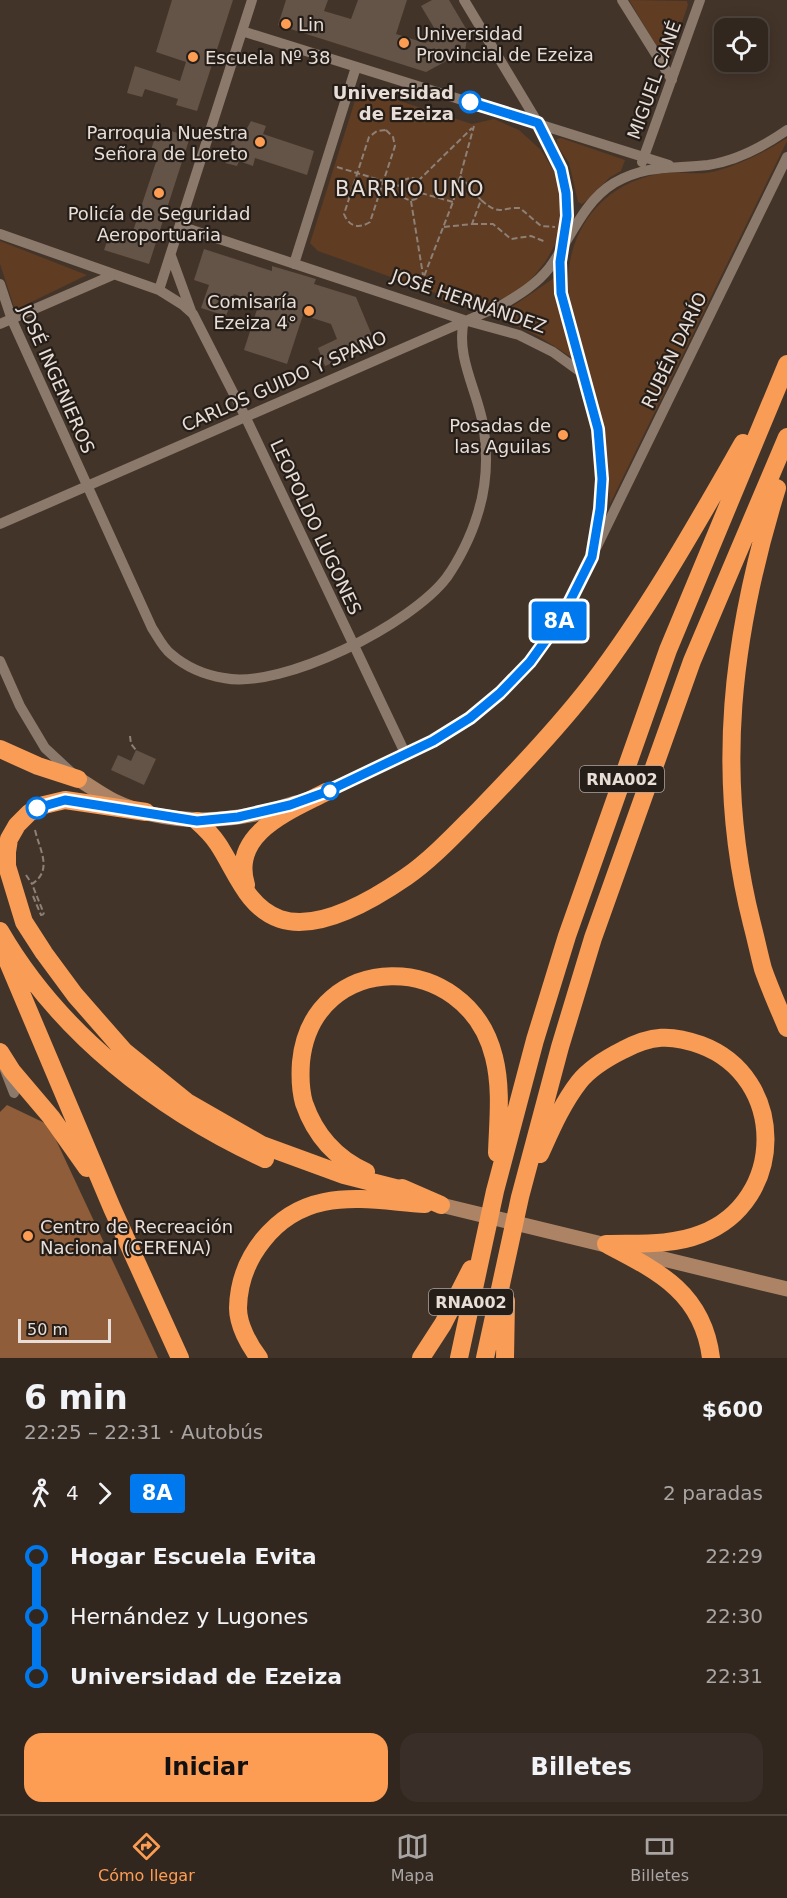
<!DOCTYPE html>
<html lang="es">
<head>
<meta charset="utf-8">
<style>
	body { margin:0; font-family:"DejaVu Sans",sans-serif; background:#3a2f28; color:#f1f3f6; height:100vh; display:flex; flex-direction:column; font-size:22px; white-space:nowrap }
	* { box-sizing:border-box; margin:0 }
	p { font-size:20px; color:#a8a5a4 }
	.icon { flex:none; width:33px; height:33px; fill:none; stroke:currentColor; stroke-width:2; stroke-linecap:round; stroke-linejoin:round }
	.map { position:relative; height:1358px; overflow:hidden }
	.drawer { display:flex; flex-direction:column; background:#32271f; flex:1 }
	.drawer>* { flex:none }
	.badge { padding:0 12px; border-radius:4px; font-size:21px; line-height:39px }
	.tools { position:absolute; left:714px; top:18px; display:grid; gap:12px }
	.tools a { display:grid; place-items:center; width:54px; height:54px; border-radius:12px; background:#32271f; box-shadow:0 3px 15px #0003,0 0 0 2px #4d443d; font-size:30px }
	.scale { position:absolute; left:18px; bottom:15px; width:93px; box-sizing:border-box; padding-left:6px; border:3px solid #e9ded7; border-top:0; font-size:16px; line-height:21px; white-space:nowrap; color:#e9ded7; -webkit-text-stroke:4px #241d18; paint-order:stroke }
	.map>.badge { position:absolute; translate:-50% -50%; box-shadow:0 0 0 3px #fff }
	.legs { display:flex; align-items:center; gap:9px; height:66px; padding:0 24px; font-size:20px }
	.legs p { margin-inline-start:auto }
	.overview { display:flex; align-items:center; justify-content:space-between; height:102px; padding:0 24px }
	h1 { font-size:33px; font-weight:800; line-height:45px }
	.action { display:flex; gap:12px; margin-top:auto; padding:12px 24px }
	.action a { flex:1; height:69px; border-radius:18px; background:#fd9d54; color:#111; font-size:24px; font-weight:800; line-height:69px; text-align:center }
	.action a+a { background:#3a2f28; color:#f1f3f6 }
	ul { padding:0 24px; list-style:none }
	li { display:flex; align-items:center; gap:21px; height:60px; font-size:22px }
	li i { display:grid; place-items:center; width:9px; height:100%; margin:0 8px; background:currentColor }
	li i::after { content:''; width:15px; height:15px; margin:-8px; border:4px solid; border-radius:50%; background:#32271f }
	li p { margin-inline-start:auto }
	li:first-child i { background:linear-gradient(#0000 50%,currentColor 0) }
	li:last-child i { background:linear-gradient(currentColor 50%,#0000 0) }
	.menu { display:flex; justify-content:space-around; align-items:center; height:84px; border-top:2px solid #4d443d; background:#32271f; font-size:16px; color:#a8a5a4 }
	.menu a { display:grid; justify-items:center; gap:3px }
	.menu .current { color:#fd9d54 }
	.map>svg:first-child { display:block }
	.green { fill:#5f3c22 }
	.forest { fill:#8f5d39 }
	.building { fill:#645347 }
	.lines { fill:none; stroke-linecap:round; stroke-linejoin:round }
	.path { stroke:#8d8077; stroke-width:2; stroke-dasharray:6 3; stroke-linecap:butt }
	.street { stroke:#8b796c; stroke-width:10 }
	.secondary { stroke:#ac8465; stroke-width:15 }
	.highway { stroke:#f89c56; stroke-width:18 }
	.line-1-casing { stroke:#fff; stroke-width:14 }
	.line-1 { stroke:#0079ef; stroke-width:9 }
	.poi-dot { fill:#fd9d54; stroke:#241d18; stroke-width:2 }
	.stop-1-dot { fill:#fff; stroke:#0079ef; stroke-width:3 }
	.labels { text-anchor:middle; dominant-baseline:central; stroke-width:4.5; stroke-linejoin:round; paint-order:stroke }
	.shield { fill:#241d18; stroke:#aea49e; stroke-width:1.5 }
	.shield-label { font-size:16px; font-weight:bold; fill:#e9ded7 }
	.poi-label { font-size:18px; fill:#e9ded7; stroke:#241d18; text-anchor:start }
	.street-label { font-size:18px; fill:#e9ded7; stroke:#241d18 }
	.stop-label { font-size:18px; font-weight:bold; fill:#e9ded7; stroke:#241d18; text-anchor:end }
	.quarter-label { font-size:21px; letter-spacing:1.5px; fill:#e9ded7; stroke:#241d18 }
</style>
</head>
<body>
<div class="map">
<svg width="787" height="1358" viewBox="0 0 787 1358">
	<rect width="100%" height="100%" fill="#433429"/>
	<path class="green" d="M629,0L687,1L688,5L671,54L669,56L661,54Z
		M359,88L472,124L494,119L519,130L541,150L555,173L562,195V213L558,239L546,261L530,281L511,295L494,302L469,306L443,303L441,295L318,251L310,243Z
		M561,138L625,160L621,171L609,178L589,199L582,204L578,202L569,163L557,145V139Z
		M787,138V141L610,504L604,428L568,291C565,230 604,180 666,173C682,171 700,176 716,171C741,164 765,152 787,138Z
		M0,241L87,275L15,310L0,264Z
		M554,278L571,357L538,336L497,317Z"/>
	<path class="forest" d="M7,1105L49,1125L158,1358H0V1112Z"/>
	<path class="building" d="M172,0H233L197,111L176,105L178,99L145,89L142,97L127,93L135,66L180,81L186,62L156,52Z
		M286,0H328L324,11L351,19L358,0H407L396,34L425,43L439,36L421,6L432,0H449L468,32L465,51L426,72L278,25Z
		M251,121L266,126L263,134L314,151L307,175L255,158L253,166L239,161L237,166L225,163L236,129L245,132Z
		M165,129L190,137L149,264L104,250L111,230L131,237L158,156L150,153L156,134L162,136Z
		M204,249L272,271V266L316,279L314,284L356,297L376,345L325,366L318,348L337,339L331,324L303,315L287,364L244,350L259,303L234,294L226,316L201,308L209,285L194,280Z
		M136,750L156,759L144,785L111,770L118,755L131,761Z"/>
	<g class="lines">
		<path class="path" d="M386,130L393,137L395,146L370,222C359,229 349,227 344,214L369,137L377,131Z
			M337,167L400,186
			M400 189a11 11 0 1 1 22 0a11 11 0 1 1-22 0Z
			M418,181L472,128
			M421,193L453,202
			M481,200C501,217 500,207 520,208L541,226L555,227
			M411,201L423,275
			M472,224H493L511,239L531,236L546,242
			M444,227L472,224L481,200L460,176
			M421,284L453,202L474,126
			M130,736L131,744L136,750
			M35,830C40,851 53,870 32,884L44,914
			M26,875L32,884
			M33,896L41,915L44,914"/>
		<path class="street" d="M622,0L672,80
			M242,31L669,165
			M642,162L700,0
			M180,226L464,320L519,335L553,352L582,373
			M0,234L159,290L183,305L193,314L245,416L406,755
			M171,256L191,311
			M294,264L356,67
			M0,284L12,320L152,628C158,637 163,648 171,654C186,667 205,675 224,678C282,690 412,624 447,577C459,560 471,536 477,516C486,489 488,459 484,430C479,393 455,358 464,320
			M159,290L252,0
			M0,324L113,275
			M0,524L500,306C519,295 537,284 550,267C571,238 583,202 614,183C647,164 672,169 708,165C736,161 764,146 787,130
			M597,546L787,157
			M0,661L20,706L45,748L72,773
			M326,792L433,740L470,718L500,693L530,661L561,619L592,557L600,509L602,479L598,429L561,293L560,262L567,215L561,169L538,123L464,0
			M5,1070L14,1093"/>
		<path class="secondary" d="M78,779C90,786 102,795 114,801C170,828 238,823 295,803
			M441,1205L787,1289"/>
		<path class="highway" d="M777,488C732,634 714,775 752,924C756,939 759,954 763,969C770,989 779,1009 787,1028
			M0,749L38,766L78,779
			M146,812L65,800L44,805L36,809L29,813L17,825L9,839L7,852V866L24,922L44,953L75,995L124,1051L187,1102L262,1145L344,1175L411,1192
			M197,821C205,828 212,835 218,844C236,871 247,908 280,919C319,932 374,899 406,877C432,859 456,833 479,810C518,770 557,729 591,685C649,609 696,525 743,443
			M246,885C230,833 290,811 326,792
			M0,931C59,1033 158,1110 265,1159
			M5,955L112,1208L180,1358
			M0,1052L12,1071L51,1117L87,1168
			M540,1154C551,1130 562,1104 579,1082C590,1068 607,1058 623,1050C651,1035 671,1034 701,1045C787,1077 787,1201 701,1234C671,1246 637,1243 606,1244
			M366,1172C335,1158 315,1135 304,1103C300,1089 300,1076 301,1062C312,949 467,948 494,1057C502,1089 498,1121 497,1153
			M402,1188L441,1205
			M608,1245C660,1272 703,1294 711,1358
			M259,1358C249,1345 238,1325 238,1308C239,1258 275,1212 324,1202C357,1195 391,1202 425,1204
			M421,1358L443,1324L471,1269
			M459,1358L495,1191L535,1040L567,936L668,650L787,364
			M485,1358L520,1197L560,1047L593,938L692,661L787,437
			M505,1358L506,1301"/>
	</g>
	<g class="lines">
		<g class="line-1-casing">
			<path id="line-1" d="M37,808L65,800L197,821L238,817L290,805L326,792L433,741L470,718L500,693L530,662L561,619L592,557L600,509L602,479L598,429L561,293L560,262L567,216L566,193L561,169L538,123L470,102"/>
		</g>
		<use href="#line-1" class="line-1"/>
	</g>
	<g class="poi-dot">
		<circle cx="286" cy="24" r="6"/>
		<circle cx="404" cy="43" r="6"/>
		<circle cx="193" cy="57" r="6"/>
		<circle cx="260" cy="142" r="6"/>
		<circle cx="159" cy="193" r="6"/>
		<circle cx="309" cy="311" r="6"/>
		<circle cx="563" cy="435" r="6"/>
		<circle cx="28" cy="1236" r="6"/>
	</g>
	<g class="stop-1-dot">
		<circle cx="470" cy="102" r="10"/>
		<circle cx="330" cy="791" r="8"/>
		<circle cx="37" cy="808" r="10"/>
	</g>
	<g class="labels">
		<g class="shield">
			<rect x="580" y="766" width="84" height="26" rx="4.5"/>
			<rect x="429" y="1289" width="84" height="26" rx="4.5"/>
		</g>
		<g class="shield-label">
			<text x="622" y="779">RNA002</text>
			<text x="471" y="1302">RNA002</text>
		</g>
		<g class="poi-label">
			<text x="298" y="24">Lin</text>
			<text x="416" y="33">Universidad<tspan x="416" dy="21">Provincial de Ezeiza</tspan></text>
			<text x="205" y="57">Escuela Nº 38</text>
			<text x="248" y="132" text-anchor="end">Parroquia Nuestra<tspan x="248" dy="21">Señora de Loreto</tspan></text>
			<text x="159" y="213" text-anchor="middle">Policía de Seguridad<tspan x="159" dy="21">Aeroportuaria</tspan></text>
			<text x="297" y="301" text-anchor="end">Comisaría<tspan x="297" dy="21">Ezeiza 4°</tspan></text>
			<text x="551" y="425" text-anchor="end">Posadas de<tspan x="551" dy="21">las Aguilas</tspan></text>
			<text x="40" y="1226">Centro de Recreación<tspan x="40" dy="21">Nacional (CERENA)</tspan></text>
		</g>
		<g class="street-label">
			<text transform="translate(654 80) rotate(-70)">MIGUEL CANÉ</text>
			<text transform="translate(469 301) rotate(19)">JOSÉ HERNÁNDEZ</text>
			<text transform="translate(674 350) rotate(-64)">RUBÉN DARÍO</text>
			<text transform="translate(57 379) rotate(66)">JOSÉ INGENIEROS</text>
			<text transform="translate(284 381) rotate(-24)">CARLOS GUIDO Y SPANO</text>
			<text transform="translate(316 527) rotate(65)">LEOPOLDO LUGONES</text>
		</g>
		<g class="stop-label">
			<text x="454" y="92">Universidad<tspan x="454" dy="21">de Ezeiza</tspan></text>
		</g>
		<g class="quarter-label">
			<text x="410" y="189">BARRIO UNO</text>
		</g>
	</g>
</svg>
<div class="tools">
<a><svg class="icon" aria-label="locate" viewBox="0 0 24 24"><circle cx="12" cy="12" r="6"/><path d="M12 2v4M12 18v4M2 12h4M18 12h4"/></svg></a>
</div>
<div class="scale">50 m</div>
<b class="badge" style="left:559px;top:621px;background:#0079ef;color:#fff">8A</b>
</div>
<section class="drawer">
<div class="overview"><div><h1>6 min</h1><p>22:25 – 22:31 · Autobús</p></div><b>$600</b></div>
<div class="legs"><svg class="icon" aria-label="walk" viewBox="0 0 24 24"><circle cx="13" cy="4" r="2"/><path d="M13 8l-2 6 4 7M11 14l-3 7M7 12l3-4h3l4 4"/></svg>4<svg class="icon" aria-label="forward" viewBox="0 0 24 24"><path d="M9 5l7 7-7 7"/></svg><b class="badge" style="background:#0079ef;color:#fff">8A</b><p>2 paradas</p></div>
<ul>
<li><i style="color:#0079ef"></i><b>Hogar Escuela Evita</b><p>22:29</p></li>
<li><i style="color:#0079ef"></i><span>Hernández y Lugones</span><p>22:30</p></li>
<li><i style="color:#0079ef"></i><b>Universidad de Ezeiza</b><p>22:31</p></li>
</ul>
<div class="action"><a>Iniciar</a><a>Billetes</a></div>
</section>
<nav class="menu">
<a class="current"><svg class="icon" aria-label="directions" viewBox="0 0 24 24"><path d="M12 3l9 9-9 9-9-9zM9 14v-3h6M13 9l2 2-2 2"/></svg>Cómo llegar</a>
<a><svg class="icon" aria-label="map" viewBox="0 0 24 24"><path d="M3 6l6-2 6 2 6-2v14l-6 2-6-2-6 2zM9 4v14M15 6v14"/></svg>Mapa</a>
<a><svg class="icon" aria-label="tickets" viewBox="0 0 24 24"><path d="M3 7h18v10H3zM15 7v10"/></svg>Billetes</a>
</nav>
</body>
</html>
